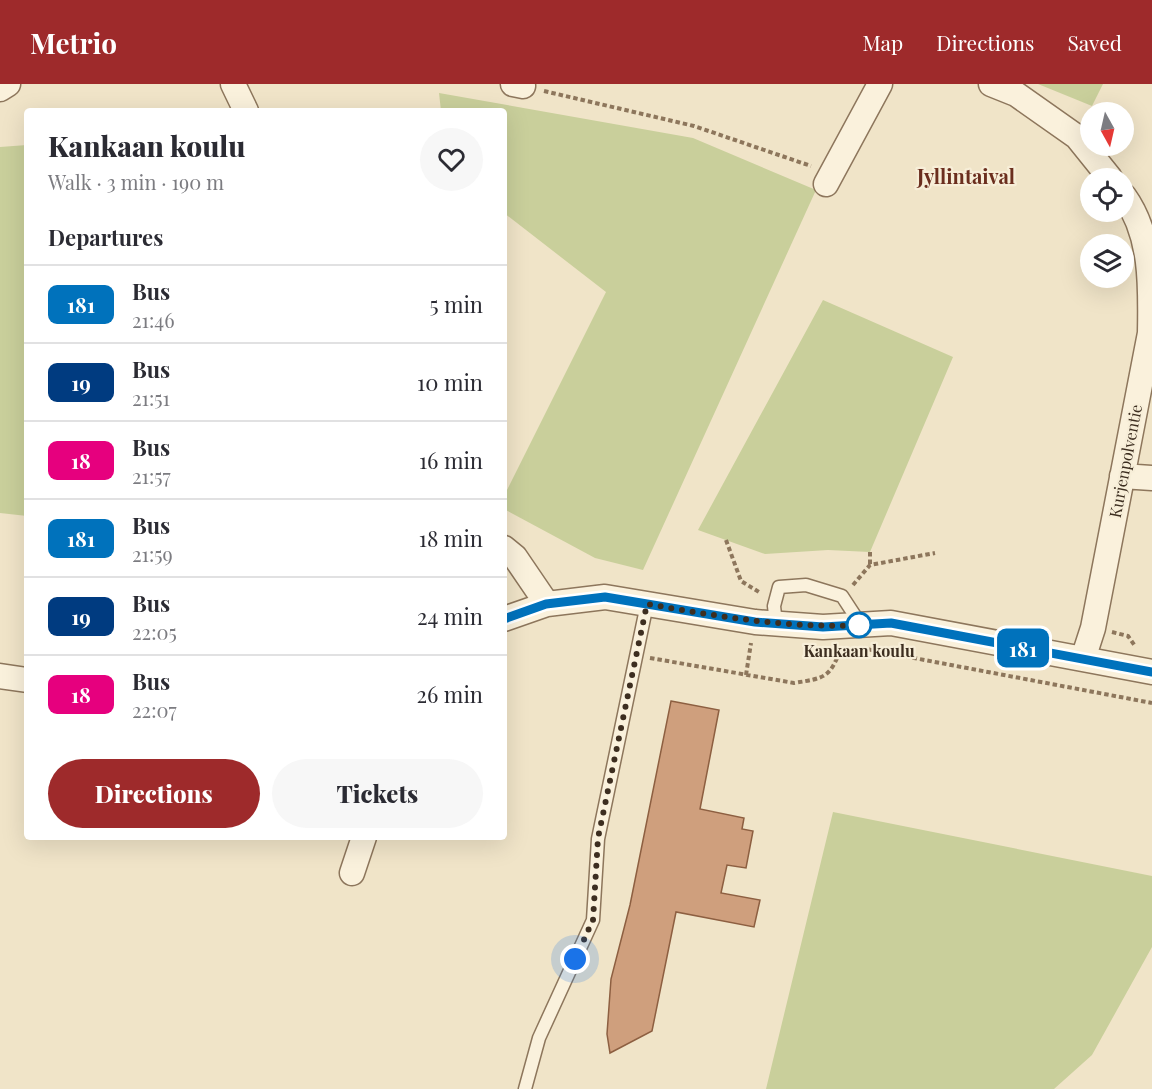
<!DOCTYPE html>
<html lang="en">
<head>
<meta charset="utf-8">
<style>
	body { margin:0; font-family:"Playfair Display",serif; background:#f7f7f7; color:#2b2b33; height:100vh; display:flex; flex-direction:column; font-size:22px; white-space:nowrap }
	* { box-sizing:border-box; margin:0 }
	p { font-size:20px; color:#7c7c81 }
	.icon { flex:none; width:33px; height:33px; fill:none; stroke:currentColor; stroke-width:2; stroke-linecap:round; stroke-linejoin:round }
	.map { position:relative; flex:1; overflow:hidden }
	.panel { position:absolute; left:24px; top:24px; width:483px; height:732px; display:flex; flex-direction:column; background:#fff; border-radius:6px; box-shadow:0 6px 24px #0002 }
	.panel>* { flex:none }
	.badge { padding:0 12px; border-radius:9px; font-size:21px; line-height:39px }
	.needle { width:39px; rotate:172deg }
	.tools { position:absolute; left:1080px; top:18px; display:grid; gap:12px }
	.tools a { display:grid; place-items:center; width:54px; height:54px; border-radius:50%; background:#fff; box-shadow:0 6px 24px #0002; font-size:30px }
	.you { position:absolute; width:30px; height:30px; margin:-15px; border:4px solid #fff; border-radius:50%; background:#1a73e8; box-shadow:0 0 0 9px #1a73e833 }
	.map>.badge { position:absolute; translate:-50% -50%; box-shadow:0 0 0 3px #fff }
	h2 { padding:0 24px; font-size:22px; line-height:54px }
	.round { display:grid; place-items:center; flex:none; width:63px; height:63px; border-radius:32px; background:#f7f7f7 }
	.headline { display:flex; align-items:center; justify-content:space-between; height:102px; padding:0 24px }
	h1 { font-size:28px; font-weight:800; line-height:45px }
	.action { display:flex; gap:12px; margin-top:auto; padding:12px 24px }
	.action a { flex:1; height:69px; border-radius:36px; background:#9e2a2b; color:#fff; font-size:24px; font-weight:800; line-height:69px; text-align:center }
	.action a+a { background:#f7f7f7; color:#2b2b33 }
	ul { padding:0; list-style:none }
	li { display:flex; align-items:center; gap:18px; height:78px; padding:0 24px; border-top:2px solid #e1e1e2 }
	li div { flex:1 }
	li b { display:block; font-size:22px }
	li em { font-style:normal }
	li .badge { min-width:66px; font-weight:700; text-align:center }
	header { display:flex; align-items:center; gap:36px; box-sizing:border-box; height:84px; padding:0 30px; background:#9e2a2b; color:#fff }
	header strong { font-size:28px }
	nav { display:flex; gap:33px; margin-inline-start:auto; font-size:21px }
	.map>svg:first-child { display:block }
	.green { fill:#c9cf9b }
	.building { fill:#cf9f7d; stroke:#8d5f41; stroke-width:1.5 }
	.lines { fill:none; stroke-linecap:round; stroke-linejoin:round }
	.lane-casing { stroke:#8d765c; stroke-width:15 }
	.street-casing { stroke:#8d765c; stroke-width:27 }
	.path { stroke:#8d765c; stroke-width:4; stroke-dasharray:4.5 3; stroke-linecap:butt }
	.lane { stroke:#faf1dc; stroke-width:12 }
	.street { stroke:#faf1dc; stroke-width:24 }
	.line-casing { stroke:#fff; stroke-width:14 }
	.line { stroke:#0072bc; stroke-width:9 }
	.walk { stroke:#3d2e20; stroke-width:6; stroke-dasharray:0 10.8 }
	.stop-dot { fill:#fff; stroke:#0072bc; stroke-width:3 }
	.labels { text-anchor:middle; dominant-baseline:central; stroke-width:4.5; stroke-linejoin:round; paint-order:stroke }
	.street-label { font-size:16px; fill:#3d2e20; stroke:#f7eed8 }
	.stop-label { font-size:16px; font-weight:bold; fill:#3d2e20; stroke:#f7eed8 }
	.quarter-label { font-size:20px; font-weight:bold; fill:#6b2e1e; stroke:#f7eed8 }
</style>
</head>
<body>
<header>
<strong>Metrio</strong>
<nav><a>Map</a><a>Directions</a><a>Saved</a></nav>
</header>
<div class="map">
<svg width="1152" height="1005" viewBox="0 0 1152 1005">
	<rect width="100%" height="100%" fill="#f0e4c8"/>
	<path class="green" d="M1038,0H1103L1092,22Z
		M439,9L693,54L816,106L643,486L595,474L504,425V412L606,208L504,129V27H441Z
		M27,61V432L0,429V63Z
		M823,216L953,273L870,468L828,466L765,470L698,446Z
		M833,728L1152,792V863L1092,971L1054,1005H766Z"/>
	<path class="building" d="M671,617L719,626L700,725L744,734L742,745L753,747L746,784L727,781L721,809L760,816L754,843L676,828L652,947L610,969L607,950L611,895L630,821Z"/>
	<g class="lines">
		<g class="lane-casing">
			<path id="lane" d="M776,540L774,522L779,503L806,501L842,512L861,541
				M525,1005L539,954L593,836L598,755L647,520"/>
		</g>
		<g class="street-casing">
			<path id="street" d="M233,0L246,27
				M513,0L523,2
				M991,0L1016,10L1077,53L1110,94
				M0,5L8,0
				M826,100L880,0
				M1122,392L1152,394
				M504,464L515,473L547,520
				M504,535L547,520L605,513L755,538L823,543L891,539L1152,588
				M1083,575L1093,544L1150,249C1151,201 1152,151 1124,112
				M0,592L27,596
				M352,789L364,753"/>
		</g>
		<path class="path" d="M544,7L694,42L811,82
			M726,456L741,497L759,508
			M870,468V481
			M853,501L870,481L935,469
			M1112,548L1128,552L1135,562
			M861,564L1152,619
			M650,574L794,599C825,594 830,594 841,564
			M746,591L751,559"/>
		<use href="#lane" class="lane"/>
		<use href="#street" class="street"/>
	</g>
	<g class="lines">
		<g class="line-casing">
			<path id="line" d="M504,535L546,520L605,513L755,538L823,543L891,539L1152,588"/>
		</g>
		<use href="#line" class="line"/>
		<path class="walk" d="M575,875L593,836L598,754L647,520C718,532 788,545 861,541H859"/>
	</g>
	<circle class="stop-dot" cx="859" cy="541" r="12"/>
	<g class="labels">
		<g class="street-label">
			<text transform="translate(1125 377) rotate(-79)">Kurjenpolventie</text>
		</g>
		<g class="stop-label">
			<text x="859" y="566">Kankaan koulu</text>
		</g>
		<g class="quarter-label">
			<text x="966" y="91">Jyllintaival</text>
		</g>
	</g>
</svg>
<div class="tools">
<a><svg class="needle" viewBox="-14 -14 28 28"><path d="M0-13l5 13h-10z" fill="#e53935"/><path d="M0 13l5-13h-10z" fill="#7c7c81"/></svg></a>
<a><svg class="icon" aria-label="locate" viewBox="0 0 24 24"><circle cx="12" cy="12" r="6"/><path d="M12 2v4M12 18v4M2 12h4M18 12h4"/></svg></a>
<a><svg class="icon" aria-label="layers" viewBox="0 0 24 24"><path d="M12 4l9 5-9 5-9-5zM3 14l9 5 9-5"/></svg></a>
</div>
<div class="you" style="left:575px;top:875px"></div>
<b class="badge" style="left:1023px;top:564px;background:#0072bc;color:#fff">181</b>
<section class="panel">
<div class="headline"><div><h1>Kankaan koulu</h1><p>Walk · 3 min · 190 m</p></div><a class="round"><svg class="icon" aria-label="heart" viewBox="0 0 24 24"><path d="M12 20l-8-8c-3-5 5-10 8-4 3-6 11-1 8 4z"/></svg></a></div>
<h2>Departures</h2>
<ul>
<li><span class="badge" style="background:#0072bc;color:#fff">181</span><div><b>Bus</b><p>21:46</p></div><em>5 min</em></li>
<li><span class="badge" style="background:#003b80;color:#fff">19</span><div><b>Bus</b><p>21:51</p></div><em>10 min</em></li>
<li><span class="badge" style="background:#e6007e;color:#fff">18</span><div><b>Bus</b><p>21:57</p></div><em>16 min</em></li>
<li><span class="badge" style="background:#0072bc;color:#fff">181</span><div><b>Bus</b><p>21:59</p></div><em>18 min</em></li>
<li><span class="badge" style="background:#003b80;color:#fff">19</span><div><b>Bus</b><p>22:05</p></div><em>24 min</em></li>
<li><span class="badge" style="background:#e6007e;color:#fff">18</span><div><b>Bus</b><p>22:07</p></div><em>26 min</em></li>
</ul>
<div class="action"><a>Directions</a><a>Tickets</a></div>
</section>
</div>
</body>
</html>
